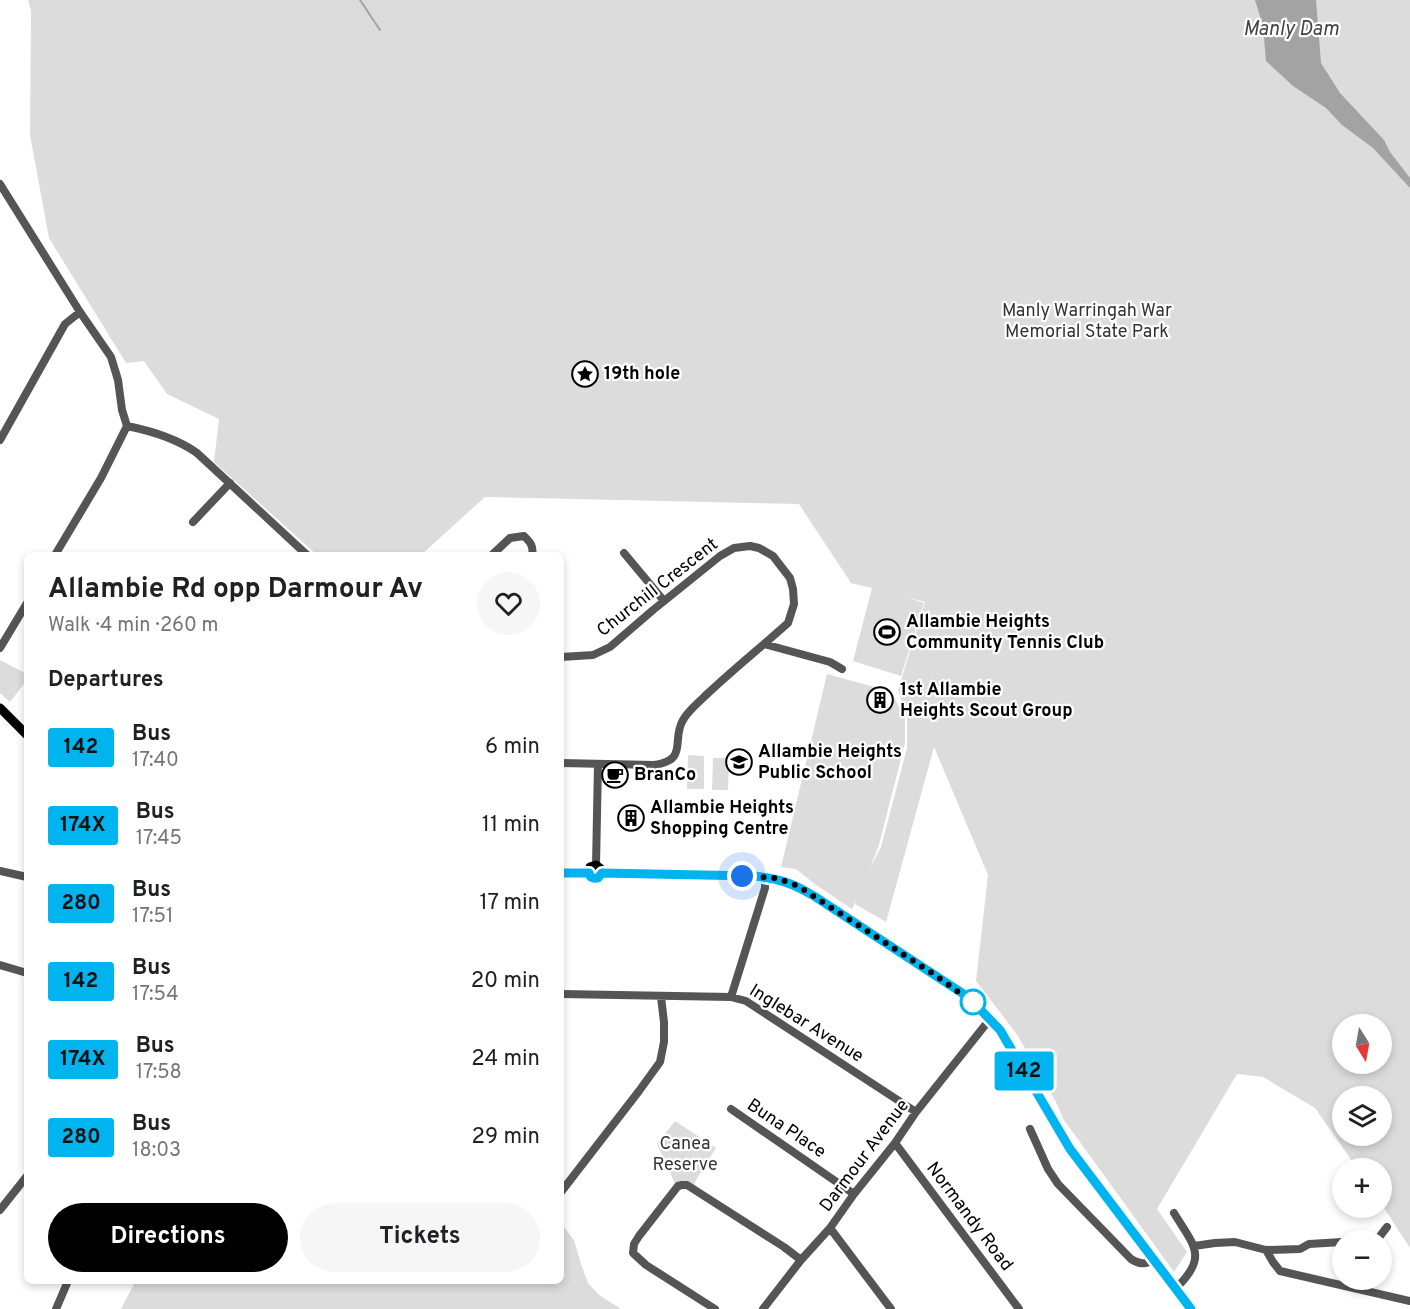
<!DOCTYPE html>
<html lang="en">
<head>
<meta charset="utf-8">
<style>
	body { margin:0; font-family:Overpass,sans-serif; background:#f6f6f6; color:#202124; height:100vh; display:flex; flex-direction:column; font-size:22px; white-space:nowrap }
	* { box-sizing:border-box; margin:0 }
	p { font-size:20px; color:#757577 }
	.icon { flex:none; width:33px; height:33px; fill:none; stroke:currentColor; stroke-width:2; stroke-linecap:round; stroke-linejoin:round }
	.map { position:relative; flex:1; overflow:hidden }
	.panel { position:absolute; left:24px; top:552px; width:540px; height:732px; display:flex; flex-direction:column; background:#fff; border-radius:9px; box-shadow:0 3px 9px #0003 }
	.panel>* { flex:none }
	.badge { padding:0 12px; border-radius:4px; font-size:21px; line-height:39px }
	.needle { width:39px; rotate:169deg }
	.controls { position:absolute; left:1332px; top:1014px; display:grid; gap:12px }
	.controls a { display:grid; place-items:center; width:60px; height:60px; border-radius:50%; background:#fff; box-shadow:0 3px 9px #0003; font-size:30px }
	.you { position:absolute; width:30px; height:30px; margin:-15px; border:4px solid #fff; border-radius:50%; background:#1a73e8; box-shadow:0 0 0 9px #1a73e833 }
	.map>.badge { position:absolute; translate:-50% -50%; box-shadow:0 0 0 3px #fff }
	h2 { padding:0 24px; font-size:22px; line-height:54px }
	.round { display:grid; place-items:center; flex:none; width:63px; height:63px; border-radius:32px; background:#f6f6f6 }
	.head { display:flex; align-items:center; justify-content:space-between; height:102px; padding:0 24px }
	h1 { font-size:28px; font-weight:700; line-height:45px }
	.cta { display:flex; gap:12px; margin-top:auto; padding:12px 24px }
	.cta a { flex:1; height:69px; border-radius:36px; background:#000; color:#fff; font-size:24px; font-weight:700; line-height:69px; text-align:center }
	.cta a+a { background:#f6f6f6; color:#202124 }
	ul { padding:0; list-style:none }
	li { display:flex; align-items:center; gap:18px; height:78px; padding:0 24px }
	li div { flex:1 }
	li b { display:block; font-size:22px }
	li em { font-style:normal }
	li .badge { min-width:66px; font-weight:700; text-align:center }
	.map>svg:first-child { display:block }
	.green { fill:#dcdcdc; fill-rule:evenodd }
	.water { fill:#a3a3a3 }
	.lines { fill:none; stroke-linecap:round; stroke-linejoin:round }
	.stream { stroke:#a3a3a3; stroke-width:2 }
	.minor { stroke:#555; stroke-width:8 }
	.major { stroke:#000; stroke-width:9 }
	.line-casing { stroke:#fff; stroke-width:14 }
	.line { stroke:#00b5ef; stroke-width:9 }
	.walk { stroke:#000; stroke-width:6; stroke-dasharray:0 10.8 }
	.stop-dot { fill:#fff; stroke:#00b5ef; stroke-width:3 }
	.labels { text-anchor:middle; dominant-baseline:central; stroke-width:4.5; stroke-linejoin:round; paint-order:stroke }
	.park-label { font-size:18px; fill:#333; stroke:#fff }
	.poi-label { font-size:18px; font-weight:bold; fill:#000; stroke:#fff; text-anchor:start }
	.street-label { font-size:18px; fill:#000; stroke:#fff }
	.water-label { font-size:20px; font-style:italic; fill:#444; stroke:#fff }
</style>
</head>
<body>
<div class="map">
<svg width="1410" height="1309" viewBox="0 0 1410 1309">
	<rect width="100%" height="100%" fill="#fff"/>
	<path class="green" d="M28,0H1410V1248L1382,1205V1168H1357L1315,1108L1263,1077L1237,1074L1157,1209L1187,1252L1174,1272L1064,1120L1056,1102L1016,1033L976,981L988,875L934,747L886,922L855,904L856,900L852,909L816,885L796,869L781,867L827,674L889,691L893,695L905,718V743L879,845L870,868L881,847L907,748V718L898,690L925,602L906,597L924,603L901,676L853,661L872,588L851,583L799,504L485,497L421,555H317L214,462L219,419L167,394L144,361L126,363L49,238L30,135L31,11ZM1342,1024H1382V1064H1342ZM1342,1096H1382V1136H1342Z
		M0,660L27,674V680L10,702L0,693Z
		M688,755L704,756V789H687Z
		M713,758H729L728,790H712Z
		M675,1121L716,1148L696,1180L694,1185L689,1182L676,1186L657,1144Z
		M561,1223L574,1240L581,1264L588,1283L599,1295L621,1309H121L134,1284L137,1281H561Z"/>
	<path class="water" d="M1255,0H1316L1321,63L1340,93L1384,140L1390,152L1410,178V188L1373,148L1342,125L1326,108L1293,86L1266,61L1263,26Z"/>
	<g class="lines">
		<path class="stream" d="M360,0L380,30"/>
		<path class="minor" d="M0,184L80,312L111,357L118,380L122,410L127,426L101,478L55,555
			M127,426C152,431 176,438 197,453L307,555
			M0,440L65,324L80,312
			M193,522L230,483
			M624,553L664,601
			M492,555L510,538L524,536C530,542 534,546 532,555
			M0,648L27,603
			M561,657L593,655L610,647L653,610L720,556L734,548L750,546L759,548L773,556L790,578L793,589L794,604L788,623L764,644
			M561,763L654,765C689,760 671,740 683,720C688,711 697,704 705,696C724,678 744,661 764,644L830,662L842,669
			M596,865L598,764
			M0,871L27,877
			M0,965L27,973
			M561,994L731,997L746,1001L916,1112
			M731,997L765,888V877
			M731,1109L854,1194
			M1030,1129L1048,1169L1058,1184L1131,1259C1139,1264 1145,1265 1154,1260
			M895,1143L1019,1309
			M561,1192L639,1091L660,1062L664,1042V1022L661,997
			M0,1210L27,1176
			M1174,1213C1194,1246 1209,1257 1175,1289
			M830,1228L891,1309
			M1377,1240L1387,1227
			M1194,1246L1215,1243L1235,1242L1266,1250L1300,1249L1309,1244L1342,1242
			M1266,1250L1273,1262L1280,1271L1410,1301
			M56,1309L68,1281
			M715,1309L646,1265L633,1253L634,1244L639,1236L678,1186L682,1185H687L784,1247L801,1260
			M763,1309L801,1260L830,1228L854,1194L895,1143L916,1112L990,1019"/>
		<path class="major" d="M0,708L27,735
			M561,873H589
			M589,873L590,867L596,865L601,869L602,873
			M602,873L773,878L795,885L814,896L962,993L975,1004L1000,1030L1070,1149L1190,1309"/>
	</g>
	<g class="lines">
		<g class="line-casing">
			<path id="line" d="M561,873H589C590,878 594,879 598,878L602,873L753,876C778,878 792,883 814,896L962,993L975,1004L1000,1030L1070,1149L1191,1309"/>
		</g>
		<use href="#line" class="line"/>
		<path class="walk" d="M742,876L776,878L798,886L935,975L975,1004L973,1002"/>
	</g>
	<defs>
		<g id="sight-ring" transform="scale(1.35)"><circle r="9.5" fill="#fff" stroke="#000" stroke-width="1.5"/><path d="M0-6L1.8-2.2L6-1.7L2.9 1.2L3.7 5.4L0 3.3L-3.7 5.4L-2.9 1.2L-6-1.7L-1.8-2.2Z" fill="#000"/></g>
		<g id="stadium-ring" transform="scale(1.35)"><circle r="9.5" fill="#fff" stroke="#000" stroke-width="1.5"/><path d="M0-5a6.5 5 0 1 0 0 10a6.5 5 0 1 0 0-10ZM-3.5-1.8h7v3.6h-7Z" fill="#000"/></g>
		<g id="building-ring" transform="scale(1.35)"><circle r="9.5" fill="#fff" stroke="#000" stroke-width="1.5"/><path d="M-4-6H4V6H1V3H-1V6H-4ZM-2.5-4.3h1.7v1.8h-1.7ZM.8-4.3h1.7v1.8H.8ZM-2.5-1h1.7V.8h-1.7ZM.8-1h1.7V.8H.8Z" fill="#000"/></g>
		<g id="school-ring" transform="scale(1.35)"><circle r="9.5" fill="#fff" stroke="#000" stroke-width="1.5"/><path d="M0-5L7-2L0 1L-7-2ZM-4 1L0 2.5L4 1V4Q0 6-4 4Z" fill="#000"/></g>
		<g id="cafe-ring" transform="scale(1.35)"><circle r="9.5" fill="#fff" stroke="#000" stroke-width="1.5"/><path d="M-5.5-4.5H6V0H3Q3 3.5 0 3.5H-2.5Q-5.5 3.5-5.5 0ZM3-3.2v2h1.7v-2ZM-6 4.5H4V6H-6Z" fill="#000"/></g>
	</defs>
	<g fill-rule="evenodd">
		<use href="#sight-ring" x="585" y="374"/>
		<use href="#stadium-ring" x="887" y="632"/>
		<use href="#building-ring" x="880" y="700"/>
		<use href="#school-ring" x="739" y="762"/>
		<use href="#cafe-ring" x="615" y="775"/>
		<use href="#building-ring" x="631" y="818"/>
	</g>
	<circle class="stop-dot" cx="973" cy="1002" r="12"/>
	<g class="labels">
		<g class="park-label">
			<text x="1087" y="311">Manly Warringah War<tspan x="1087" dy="21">Memorial State Park</tspan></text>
			<text x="685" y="1144">Canea<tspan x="685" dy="21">Reserve</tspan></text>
		</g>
		<g class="poi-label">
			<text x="604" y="374">19th hole</text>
			<text x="906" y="622">Allambie Heights<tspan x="906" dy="21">Community Tennis Club</tspan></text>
			<text x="900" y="690">1st Allambie<tspan x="900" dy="21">Heights Scout Group</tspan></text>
			<text x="758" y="752">Allambie Heights<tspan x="758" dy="21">Public School</tspan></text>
			<text x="634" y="775">BranCo</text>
			<text x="650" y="808">Allambie Heights<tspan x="650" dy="21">Shopping Centre</tspan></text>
		</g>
		<g class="street-label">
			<text transform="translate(658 588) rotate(-38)">Churchill Crescent</text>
			<text transform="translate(806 1024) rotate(32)">Inglebar Avenue</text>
			<text transform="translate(786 1129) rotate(34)">Buna Place</text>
			<text transform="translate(865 1156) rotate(-53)">Darmour Avenue</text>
			<text transform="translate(969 1217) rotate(53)">Normandy Road</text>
		</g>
		<g class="water-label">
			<text x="1291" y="30">Manly Dam</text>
		</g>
	</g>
</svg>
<div class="controls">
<a><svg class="needle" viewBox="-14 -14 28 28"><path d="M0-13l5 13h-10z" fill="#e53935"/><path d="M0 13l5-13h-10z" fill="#757577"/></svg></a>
<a><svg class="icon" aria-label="layers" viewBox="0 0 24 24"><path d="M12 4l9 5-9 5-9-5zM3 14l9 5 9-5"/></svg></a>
<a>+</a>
<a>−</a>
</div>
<div class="you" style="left:742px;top:876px"></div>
<b class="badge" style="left:1024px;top:1071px;background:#00b5ef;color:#111">142</b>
<section class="panel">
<div class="head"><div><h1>Allambie Rd opp Darmour Av</h1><p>Walk · 4 min · 260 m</p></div><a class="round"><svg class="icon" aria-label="heart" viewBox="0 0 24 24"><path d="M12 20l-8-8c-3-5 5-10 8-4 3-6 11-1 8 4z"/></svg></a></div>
<h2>Departures</h2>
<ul>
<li><span class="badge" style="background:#00b5ef;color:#111">142</span><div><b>Bus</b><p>17:40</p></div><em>6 min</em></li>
<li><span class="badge" style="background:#00b5ef;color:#111">174X</span><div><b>Bus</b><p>17:45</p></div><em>11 min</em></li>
<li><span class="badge" style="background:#00b5ef;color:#111">280</span><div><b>Bus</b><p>17:51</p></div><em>17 min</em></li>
<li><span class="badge" style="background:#00b5ef;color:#111">142</span><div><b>Bus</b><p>17:54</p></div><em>20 min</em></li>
<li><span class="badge" style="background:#00b5ef;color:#111">174X</span><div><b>Bus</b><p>17:58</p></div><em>24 min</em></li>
<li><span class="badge" style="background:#00b5ef;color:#111">280</span><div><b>Bus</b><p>18:03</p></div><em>29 min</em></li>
</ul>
<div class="cta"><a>Directions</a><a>Tickets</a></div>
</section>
</div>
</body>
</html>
